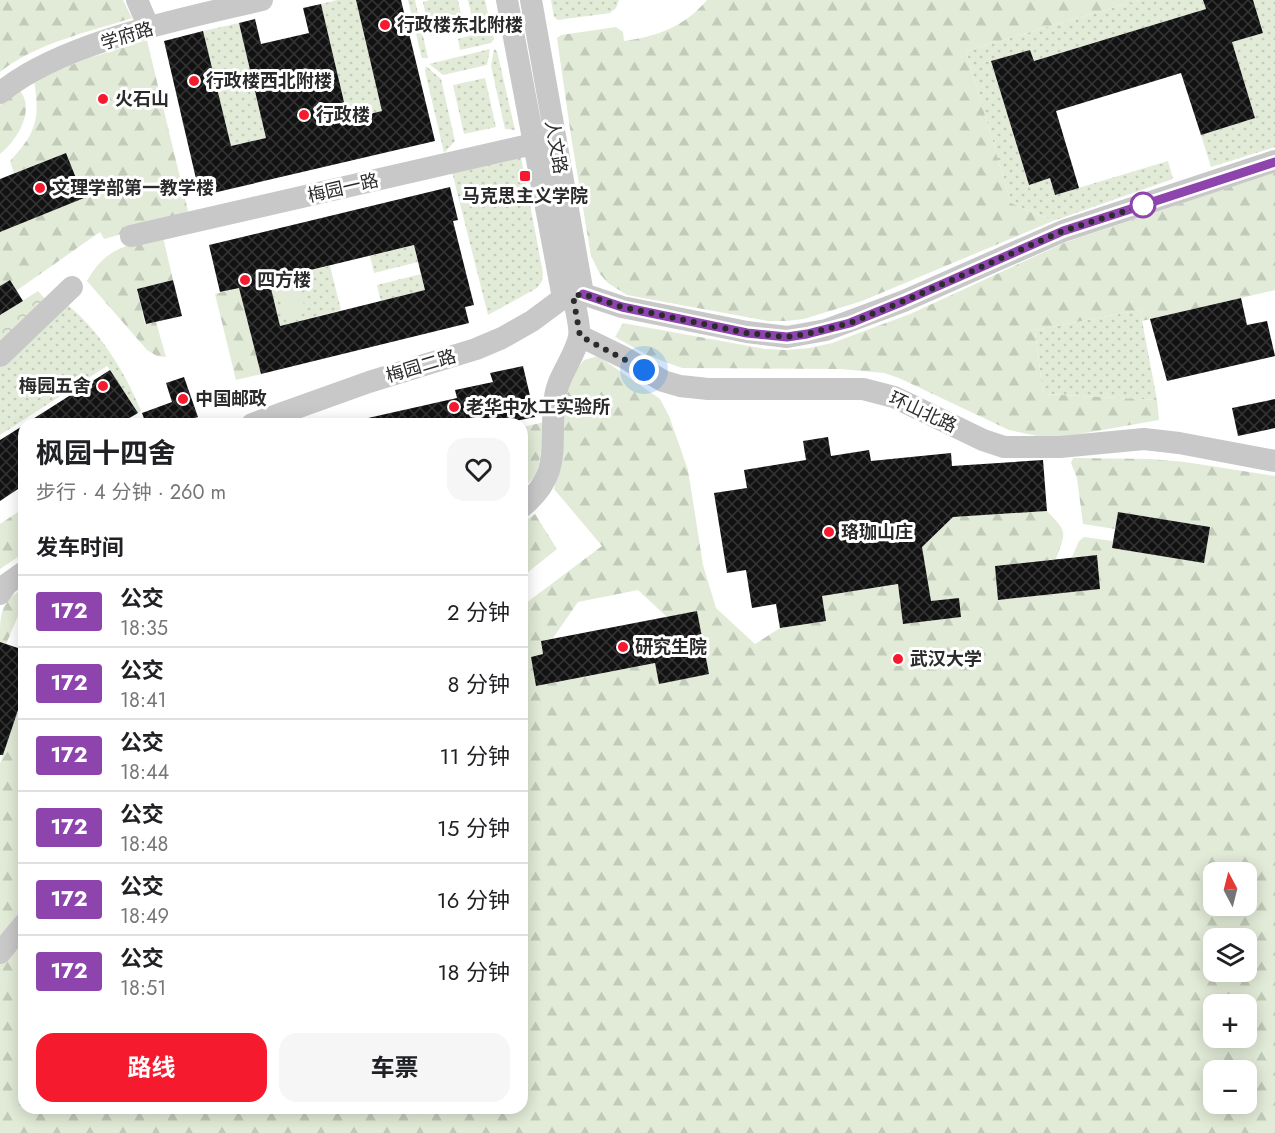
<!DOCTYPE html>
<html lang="zh">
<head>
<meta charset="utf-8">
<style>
	body { margin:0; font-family:Jost,"Noto Sans SC",sans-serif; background:#f6f6f6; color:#202124; height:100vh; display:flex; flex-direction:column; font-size:22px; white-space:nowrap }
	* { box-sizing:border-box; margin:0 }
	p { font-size:20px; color:#757577 }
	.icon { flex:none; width:33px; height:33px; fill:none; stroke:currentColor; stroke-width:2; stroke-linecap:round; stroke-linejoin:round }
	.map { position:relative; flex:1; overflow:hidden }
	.details { position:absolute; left:18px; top:418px; width:510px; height:696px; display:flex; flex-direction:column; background:#fff; border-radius:18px; box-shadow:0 3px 15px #0003 }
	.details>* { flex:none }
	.badge { padding:0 12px; border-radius:4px; font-size:21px; line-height:39px }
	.needle { width:39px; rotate:353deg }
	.buttons { position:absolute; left:1203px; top:862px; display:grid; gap:12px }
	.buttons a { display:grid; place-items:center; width:54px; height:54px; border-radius:12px; background:#fff; box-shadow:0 3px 15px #0003; font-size:30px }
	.you { position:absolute; width:30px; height:30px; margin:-15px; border:4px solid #fff; border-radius:50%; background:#1a73e8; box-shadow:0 0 0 9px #1a73e833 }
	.map>.badge { position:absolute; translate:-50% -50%; box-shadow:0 0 0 3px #fff }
	h2 { padding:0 18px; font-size:22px; line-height:54px }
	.round { display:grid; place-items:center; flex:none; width:63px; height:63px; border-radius:18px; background:#f6f6f6 }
	.summary { display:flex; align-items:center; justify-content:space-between; height:102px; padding:0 18px }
	h1 { font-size:28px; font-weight:700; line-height:45px }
	.action { display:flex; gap:12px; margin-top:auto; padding:12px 18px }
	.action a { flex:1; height:69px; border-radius:18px; background:#f61a2f; color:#fff; font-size:24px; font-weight:700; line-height:69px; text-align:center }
	.action a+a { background:#f6f6f6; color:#202124 }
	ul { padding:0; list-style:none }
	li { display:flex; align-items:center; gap:18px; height:72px; padding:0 18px; border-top:2px solid #e0e0e0 }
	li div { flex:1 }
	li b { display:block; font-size:22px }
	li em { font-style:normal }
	li .badge { min-width:66px; font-weight:700; text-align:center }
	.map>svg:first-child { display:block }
	.grass { fill:url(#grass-dots) }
	.forest { fill:url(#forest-firs); fill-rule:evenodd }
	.park { fill:url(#park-crowns) }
	.pitch { fill:#e2ebd7 }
	.building { fill:url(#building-cross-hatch); fill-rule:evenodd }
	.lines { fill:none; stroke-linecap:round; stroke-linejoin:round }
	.minor { stroke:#c8c8c8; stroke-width:22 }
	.line-casing { stroke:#fff; stroke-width:14 }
	.line { stroke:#8e44ad; stroke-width:9 }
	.walk { stroke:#2b2b2b; stroke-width:6; stroke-dasharray:0 10.8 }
	.poi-dot { fill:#f61a2f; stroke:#fff; stroke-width:2 }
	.stop-dot { fill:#fff; stroke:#8e44ad; stroke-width:3 }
	.labels { text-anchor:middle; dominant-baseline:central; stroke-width:6; stroke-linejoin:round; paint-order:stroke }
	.poi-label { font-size:18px; font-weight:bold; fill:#2b2b2b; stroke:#fff; text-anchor:start }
	.street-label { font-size:18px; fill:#2b2b2b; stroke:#fff }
</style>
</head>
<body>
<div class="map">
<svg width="1275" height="1133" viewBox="0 0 1275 1133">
	<defs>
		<pattern id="grass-dots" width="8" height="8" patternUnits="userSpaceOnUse" patternTransform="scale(1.5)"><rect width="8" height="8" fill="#e2ebd7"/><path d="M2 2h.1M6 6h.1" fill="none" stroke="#c2cab9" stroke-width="1.8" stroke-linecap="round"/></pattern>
		<pattern id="forest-firs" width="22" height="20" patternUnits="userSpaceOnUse" patternTransform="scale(1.5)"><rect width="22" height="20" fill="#e2ebd7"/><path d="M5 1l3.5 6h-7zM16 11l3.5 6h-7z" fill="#c2cab9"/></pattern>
		<pattern id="park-crowns" width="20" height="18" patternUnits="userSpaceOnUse" patternTransform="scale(1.5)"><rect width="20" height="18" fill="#e2ebd7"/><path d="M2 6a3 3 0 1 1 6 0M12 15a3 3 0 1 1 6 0" fill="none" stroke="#c2cab9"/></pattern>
		<pattern id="building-cross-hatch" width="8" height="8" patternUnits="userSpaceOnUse" patternTransform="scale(1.5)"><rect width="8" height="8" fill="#121212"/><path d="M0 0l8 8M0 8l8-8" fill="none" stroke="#353535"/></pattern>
	</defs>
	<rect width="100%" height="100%" fill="#fff"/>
	<path class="grass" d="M337,0H356L370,60L413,50L419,74L382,111L348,119L321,4Z
		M408,0H415L428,58H422L421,55Z
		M430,0H458L464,29L430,36L423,2Z
		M468,0H485L494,39L491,43L460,50L458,39L476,34Z
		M551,0H619L616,8L610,13L558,20L554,17Z
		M1139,0H1206L1203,1L1206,9L1034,61L1030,50L991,62L1029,185L1050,178L1055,195L1168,161L1173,179L1053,221L1011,203L966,51Z
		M1253,0H1275V147L1211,167L1201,135L1255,118L1232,42L1263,32Z
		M239,23L266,138L231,146L224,120L184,129L179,105L218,96L203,31Z
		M490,49L487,65L443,75L429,64Z
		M494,49L497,51L515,130L505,129L491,66Z
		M426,66L441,79L455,141L444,153L425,71Z
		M485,78L496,127L464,134L453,85Z
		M520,152L543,273L542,281L537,288L488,315L451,168Z
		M414,245L418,262L374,273L370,256Z
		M330,266L341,310L280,326L269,280Z
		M421,274L425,290L381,301L377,285Z
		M65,303C99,329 125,372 141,411L138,413L107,366L0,435V367Z
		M1140,310L1157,400L1043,394L1035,330Z"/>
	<path class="forest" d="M0,0H123L132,18C89,32 36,43 0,72Z
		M707,0H1139L966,51L1011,203L1053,221L862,301L804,319L786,321H768L627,295L608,283L600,274L591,256L571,136L557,38L561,35L616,27L623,32L624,41C658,36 684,27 707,0Z
		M147,40L189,215L104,239L100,232L16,291L10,280L0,286V232L84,197L66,153L14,173L10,161C37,133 40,118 34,80L89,58Z
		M20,91C36,110 16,142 0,154V105L10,95Z
		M1275,172V290L1142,321L1140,310L1035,330L1043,394L1157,400L1159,420L1068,436L1042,437L1009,430L899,378L884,373L840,369L682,368L649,356L615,337L623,323L765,349L787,350L809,348L832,343L910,314L1066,242Z
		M163,237L173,280L137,289L145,324L156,322L166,357L157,356L147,350L87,281C106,247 127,245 163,237Z
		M239,288L261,374L236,380L215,294Z
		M598,356L660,399L669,416L688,470L703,565L716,608L755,644L780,628L825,621L822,596L927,580L922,547L953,517L1047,511C1068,533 1066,531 1056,559L995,566L998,600L1100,589L1097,555L1072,557L1079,541L1084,537L1113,541L1112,548L1204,562L1210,527L1118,512L1115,529L1083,524L1077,478L1071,463L1073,458L1151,459L1185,462L1275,476V1133H0V764L24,692V1108H522V606L602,546L554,489L559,471L564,392L572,375L584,360ZM638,590L667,617L697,611L708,674L659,683L655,663L537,686L531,657L543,654L541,641L553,638L578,602ZM959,598L961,617L903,624L901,605ZM1214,873H1246V906H1214ZM1214,939H1246V972H1214ZM1214,1005H1246V1038H1214ZM1214,1071H1246V1104H1214Z
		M545,422L539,464L535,476L522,490V427Z
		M24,508V553L0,569V524Z
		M535,514L557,549L522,577V523Z
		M24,587V602L6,644L0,642C0,611 0,605 24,587Z"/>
	<path class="park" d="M38,291L47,301L0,348V315Z"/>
	<path class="pitch" d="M298,280L306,313L285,318L277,285Z"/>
	<path class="building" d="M356,0H401L435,141L200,196L164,41L203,31L231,146L266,138L239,23L255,19L261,44L309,33L303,8L321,4L348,119L382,111Z
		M1203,0H1253L1263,33L1232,42L1255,118L1201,135L1181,73L1056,111L1079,188L1055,195L1050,178L1029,185L991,61L1030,50L1034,61L1206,9Z
		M66,153L84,198L0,232V179Z
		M450,187L458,220L453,221L474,305L465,307L469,323L261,374L239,288L220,292L209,245ZM414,245L425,290L280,326L269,280Z
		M10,280L23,301L0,315V286Z
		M173,280L182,316L146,324L137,289Z
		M1241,298L1247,325L1267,321L1275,356L1167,381L1150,319Z
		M523,366L535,417L500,424H369L368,418L457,398L455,390L493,382L490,373Z
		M110,370L138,413L119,424H25Z
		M184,377L198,417L176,424H146L142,413L172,402L166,383Z
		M1275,399V428L1238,436L1232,408Z
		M24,425V485L0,501V440Z
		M828,437L831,456L869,450L871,461L951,453L952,466L1043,460L1047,511L953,517L922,547L931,601L959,598L961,617L903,624L898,584L822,596L826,621L780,628L776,604L752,608L746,570L727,573L714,493L747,488L744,470L806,460L803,441Z
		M1118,512L1210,527L1204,563L1112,548Z
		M1097,555L1100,589L998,600L995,566Z
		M697,611L709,674L659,684L655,663L536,686L531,657L543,654L541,641Z
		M0,642L24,650V692L3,755H0Z"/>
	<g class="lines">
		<path class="minor" d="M137,0L149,28
			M507,0L563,298
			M531,0L583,294
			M0,93C61,42 185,18 262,0
			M131,236L555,139
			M580,336L625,358L663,381L680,386L708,389H863L894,397L983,440L1004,447H1060L1144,439L1179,443L1275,461
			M0,356L72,287
			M252,424L369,382L476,349L502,338L532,321L563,298L583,294L622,307L747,332L787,337L826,330L904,301L1063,231L1275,161
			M522,507C565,472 548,442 555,397C558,375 575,357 579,337C581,328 575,306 573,296
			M0,594L7,584L24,572
			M0,953L24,924"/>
	</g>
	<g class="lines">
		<g class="line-casing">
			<path id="line" d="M583,294L622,307L747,333L787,337L807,334L850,323L904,301L1063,231L1275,162"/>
		</g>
		<use href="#line" class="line"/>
		<path class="walk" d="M644,370L580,336L573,296L583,294L622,307L747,333L787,337L807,334L850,323L904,301L1063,231L1153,202L1143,205"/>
	</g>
	<g class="poi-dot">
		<circle cx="385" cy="25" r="6"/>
		<circle cx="194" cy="81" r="6"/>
		<circle cx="103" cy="99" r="6"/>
		<circle cx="304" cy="115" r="6"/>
		<rect x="519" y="170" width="12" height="12" rx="3"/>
		<circle cx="40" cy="188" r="6"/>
		<circle cx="245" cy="280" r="6"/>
		<circle cx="103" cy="386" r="6"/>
		<circle cx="183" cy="399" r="6"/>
		<circle cx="454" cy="407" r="6"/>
		<circle cx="829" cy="532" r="6"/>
		<circle cx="623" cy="647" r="6"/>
		<circle cx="898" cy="659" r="6"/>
	</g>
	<circle class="stop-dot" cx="1143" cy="205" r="12"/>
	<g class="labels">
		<g class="poi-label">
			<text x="397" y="25">行政楼东北附楼</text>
			<text x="206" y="81">行政楼西北附楼</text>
			<text x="115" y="99">火石山</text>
			<text x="316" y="115">行政楼</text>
			<text x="52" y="188">文理学部第一教学楼</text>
			<text x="525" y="196" text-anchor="middle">马克思主义学院</text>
			<text x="257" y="280">四方楼</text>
			<text x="91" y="386" text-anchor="end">梅园五舍</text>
			<text x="195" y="399">中国邮政</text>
			<text x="466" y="407">老华中水工实验所</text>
			<text x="841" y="532">珞珈山庄</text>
			<text x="635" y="647">研究生院</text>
			<text x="910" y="659">武汉大学</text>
		</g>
		<g class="street-label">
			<text transform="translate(127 36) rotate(-17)">学府路</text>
			<text transform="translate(556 147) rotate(80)">人文路</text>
			<text transform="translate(343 188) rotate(-13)">梅园一路</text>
			<text transform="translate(421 366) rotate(-17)">梅园二路</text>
			<text transform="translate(923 412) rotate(25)">环山北路</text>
		</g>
	</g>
</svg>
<div class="buttons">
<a><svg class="needle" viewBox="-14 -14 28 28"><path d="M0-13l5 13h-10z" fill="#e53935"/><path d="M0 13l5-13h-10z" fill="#757577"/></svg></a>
<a><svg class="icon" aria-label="layers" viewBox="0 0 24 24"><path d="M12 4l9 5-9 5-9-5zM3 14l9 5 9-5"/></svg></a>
<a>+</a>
<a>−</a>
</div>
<div class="you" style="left:644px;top:370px"></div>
<section class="details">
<div class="summary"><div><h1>枫园十四舍</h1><p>步行 · 4 分钟 · 260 m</p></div><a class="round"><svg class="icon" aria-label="heart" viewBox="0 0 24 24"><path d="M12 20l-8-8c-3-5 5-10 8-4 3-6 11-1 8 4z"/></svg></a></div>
<h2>发车时间</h2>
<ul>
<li><span class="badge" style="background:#8e44ad;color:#fff">172</span><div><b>公交</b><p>18:35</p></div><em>2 分钟</em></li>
<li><span class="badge" style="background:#8e44ad;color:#fff">172</span><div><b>公交</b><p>18:41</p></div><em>8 分钟</em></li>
<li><span class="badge" style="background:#8e44ad;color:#fff">172</span><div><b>公交</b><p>18:44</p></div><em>11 分钟</em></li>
<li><span class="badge" style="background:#8e44ad;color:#fff">172</span><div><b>公交</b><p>18:48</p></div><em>15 分钟</em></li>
<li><span class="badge" style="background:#8e44ad;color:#fff">172</span><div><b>公交</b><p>18:49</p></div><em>16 分钟</em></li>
<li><span class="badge" style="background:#8e44ad;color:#fff">172</span><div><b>公交</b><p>18:51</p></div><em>18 分钟</em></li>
</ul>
<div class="action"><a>路线</a><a>车票</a></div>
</section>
</div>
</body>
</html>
